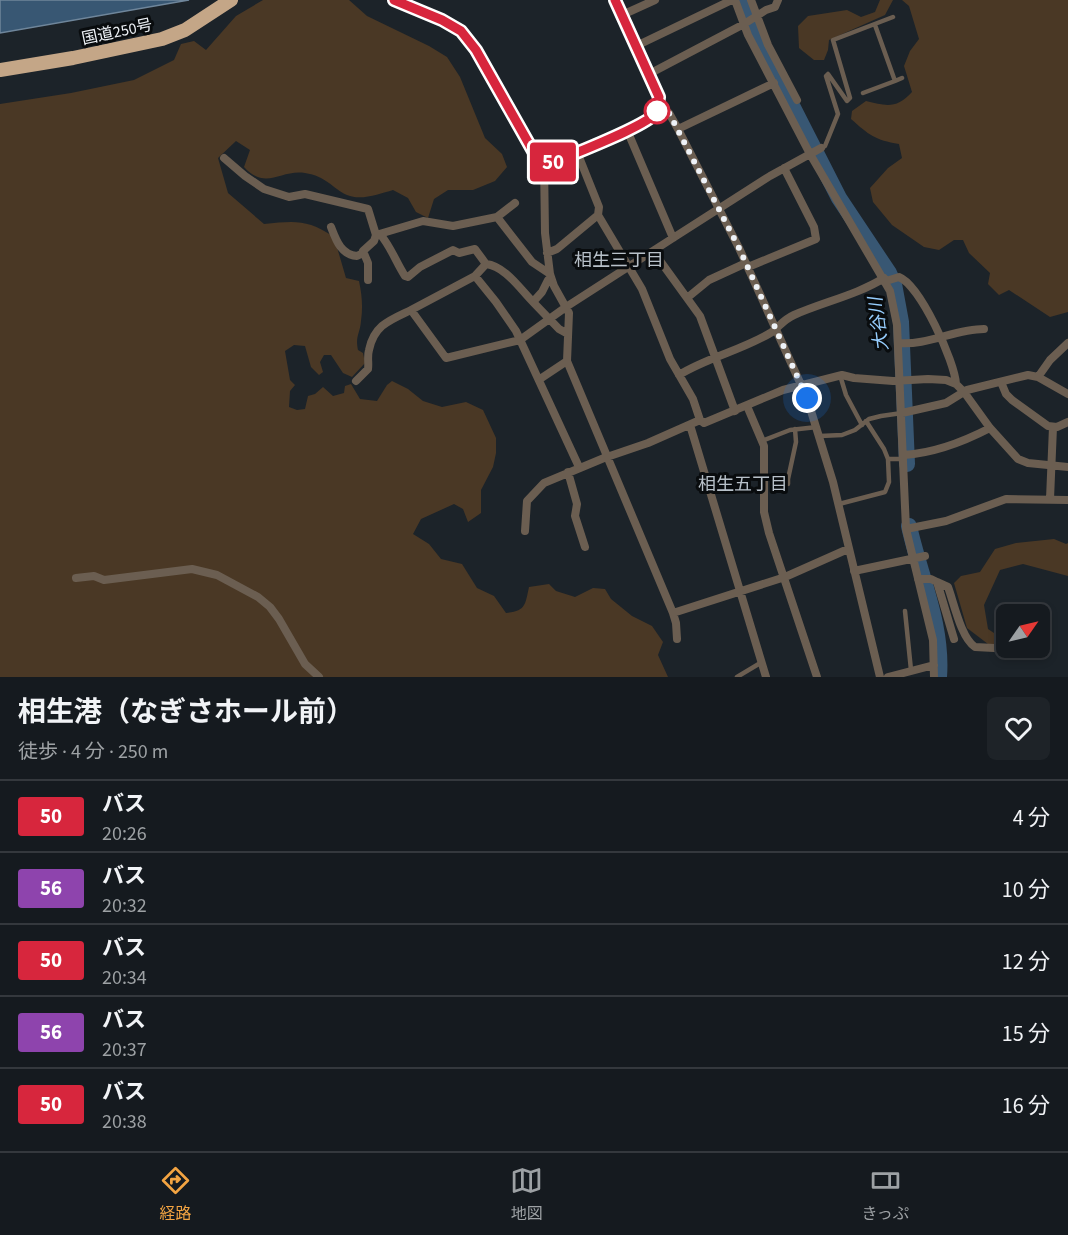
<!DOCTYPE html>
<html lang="ja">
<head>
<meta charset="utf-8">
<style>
	body { margin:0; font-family:"Source Sans 3","Noto Sans JP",sans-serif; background:#1e2328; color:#f1f3f6; height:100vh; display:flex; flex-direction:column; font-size:22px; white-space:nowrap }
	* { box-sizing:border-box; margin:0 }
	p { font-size:20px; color:#9da1a4 }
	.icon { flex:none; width:33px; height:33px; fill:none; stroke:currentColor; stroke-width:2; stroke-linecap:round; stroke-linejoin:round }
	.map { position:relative; height:677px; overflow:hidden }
	.sheet { display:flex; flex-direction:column; background:#151a1f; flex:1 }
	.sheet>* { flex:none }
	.badge { padding:0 12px; border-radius:4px; font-size:21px; line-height:39px }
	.needle { width:39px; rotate:56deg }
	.fabs { position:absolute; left:996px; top:604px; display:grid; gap:12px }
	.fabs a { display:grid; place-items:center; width:54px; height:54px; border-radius:9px; background:#151a1f; box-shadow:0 3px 9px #0003,0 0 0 2px #34383d; font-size:30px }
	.you { position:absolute; width:30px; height:30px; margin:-15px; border:4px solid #fff; border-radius:50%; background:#1a73e8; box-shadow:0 0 0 9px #1a73e833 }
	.map>.badge { position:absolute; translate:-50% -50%; box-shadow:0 0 0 3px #fff }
	.round { display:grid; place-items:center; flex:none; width:63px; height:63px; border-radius:9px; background:#1e2328 }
	.headline { display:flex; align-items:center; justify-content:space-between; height:102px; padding:0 18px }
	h1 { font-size:28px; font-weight:700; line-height:45px }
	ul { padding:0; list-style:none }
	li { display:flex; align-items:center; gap:18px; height:72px; padding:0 18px; border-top:2px solid #34383d }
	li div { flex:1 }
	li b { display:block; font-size:22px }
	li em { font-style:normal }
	li .badge { min-width:66px; font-weight:700; text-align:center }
	.menu { display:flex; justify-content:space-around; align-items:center; height:84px; border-top:2px solid #34383d; background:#151a1f; font-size:16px; color:#9da1a4 }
	.menu a { display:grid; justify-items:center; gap:3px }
	.menu .selected { color:#f3a442 }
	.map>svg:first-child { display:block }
	.green { fill:#4a3825 }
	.water { fill:#385773; stroke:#6f869b; stroke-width:1.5 }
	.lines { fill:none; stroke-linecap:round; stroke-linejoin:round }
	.river { stroke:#385773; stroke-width:16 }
	.service { stroke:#6b5e51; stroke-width:4.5 }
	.minor { stroke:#6b5e51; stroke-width:8 }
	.tertiary { stroke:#6b5e51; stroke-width:10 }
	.trunk { stroke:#c4a687; stroke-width:14 }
	.line-casing { stroke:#fff; stroke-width:14 }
	.line { stroke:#d7263d; stroke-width:9 }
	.walk { stroke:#eef2f7; stroke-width:6; stroke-dasharray:0 10.8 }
	.stop-dot { fill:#fff; stroke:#d7263d; stroke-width:3 }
	.labels { text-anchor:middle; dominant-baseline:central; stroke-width:6; stroke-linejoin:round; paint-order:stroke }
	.street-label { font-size:16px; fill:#eef2f7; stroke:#090c0e }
	.neighbourhood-label { font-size:18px; fill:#b8c1c9; stroke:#090c0e }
	.water-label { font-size:18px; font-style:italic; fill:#96cdfd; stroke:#090c0e }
</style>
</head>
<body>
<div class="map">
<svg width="1068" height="677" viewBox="0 0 1068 677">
	<rect width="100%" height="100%" fill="#1c2329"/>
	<path class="green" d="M263,0H349L367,16L429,46L447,57L460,77L485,138L502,154L507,167L495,181L473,190H448L434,199L428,218L416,212L408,198L393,190C379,194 361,201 347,195C332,188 326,176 305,173C281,169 266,191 244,167L250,150L236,141L218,158L228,193L264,224C295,221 307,219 334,237L346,278L359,281C362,295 363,307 361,321C360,334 355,336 358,350L363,353L365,363L352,377L343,373L331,355H324L320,362L323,372L319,375L311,367L305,346L294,345L285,351L290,380L295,385L290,391L289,407L297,410L305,409L308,396L315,394L323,387L333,396L344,393L345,386L351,384L360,399L377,401L387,385L392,381L408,389L423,401L442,407L466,402L483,410L496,438V453L493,467L481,490V513L468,522L463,509L454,504L421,519L413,534L429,544L441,559L462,564L477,588L494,596L506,613C526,611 525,605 529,587L549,584L556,591L575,597L593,588L605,589L611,599L632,616L652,626L663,642L658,655L668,677H0V104L71,93L134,80L174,60L181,44L194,41L206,50L236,16Z
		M880,0H893L885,15L829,40L828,50L824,60H814L799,48L798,26L808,16L847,10L861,17L875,12Z
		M902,0H1068V312L1050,317L1009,290L999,295L988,284L990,273L969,253L963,240H954L939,250L924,247L892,225L873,202L870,188L888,168L902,158L899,144C875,140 869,135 851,119L852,111L866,101C886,106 897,109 912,92L904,66L910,51L919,39L909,6Z
		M1054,539L1066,544L1068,543V576L1023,564L1000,570L984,605L988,629L1003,639L1004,645L988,644L967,628L954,583L961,576L980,572L995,549L1016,543Z"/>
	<path class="water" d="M0,0H189L0,33Z"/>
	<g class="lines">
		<path class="river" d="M744,0L751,25L839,198L889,273L894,284L901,322L907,464
			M909,526C920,576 943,625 939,677"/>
		<path class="service" d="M875,25L895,81L902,78
			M863,93L895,81
			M821,148L825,146L838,114L826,76L828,74L847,101L850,98L833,40L893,17
			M840,375L846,395L862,425
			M866,421L884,449L888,459H904
			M820,436L842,435L855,430L869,419L881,416L902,413
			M762,441L790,430L817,427
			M788,484V479L796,442L795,429
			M839,504L885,492L889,482L888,459
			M905,611L911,670
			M737,677L762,662"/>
		<path class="minor" d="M735,0L748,35L810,154L890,291L897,325L906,529L933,640L934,677
			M751,0L768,45L797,100
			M622,15L655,0
			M636,46L732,0
			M649,74L744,24L766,10L775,7L778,0
			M659,105L669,113L678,129L739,248L807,398L833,482L880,677
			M678,129L774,83
			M627,130L673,238
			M577,152L599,207L598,215L642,289L670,359L693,399L700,420
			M224,158L245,176L264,189L289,197L305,194L368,209L376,235
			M544,161L545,233L550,274L554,286L569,313L567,361L673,613L785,577L848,549
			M497,217L532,262L550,274
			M331,227C336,240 341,255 357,256L363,253
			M380,234C391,247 396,262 405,276L408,277L420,267L453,250L459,253L475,249L486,264
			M653,251L700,316L735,411
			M547,253L557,249L598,215
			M748,267L816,239L814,227L784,168
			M475,276L496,302L516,331L579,467
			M551,279L548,280L542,292L533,302L559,329L568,334
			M368,280V263L363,251L374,241L376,235L423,221L453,226L497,217L515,203
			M886,281L899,277C920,285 955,362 956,384
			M687,298L709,280L746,263
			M411,310L475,276L486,264C505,266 520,289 533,302
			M898,343C927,346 955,329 984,329
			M679,375C708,357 743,350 772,332C780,326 783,320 794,315C823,302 857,295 884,278
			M1038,377L1050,360L1068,343
			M540,379L567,361
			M356,381L368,369C369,363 367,357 369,350C374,325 390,320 411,310L446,358L520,340L566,307L673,238L770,176L821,148
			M1001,382L1006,394L1012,400L1048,426L1057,427L1068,422
			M747,406L764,446V512L769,533L817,677
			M902,413L946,403L967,390L1028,375L1038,377L1068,394
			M690,425L766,677
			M904,455C935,453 963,442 990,428
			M568,472L577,504L575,516L585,547
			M1050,499L1053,427
			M906,529L946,521L1006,499L1068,500
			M525,531L527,501L544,483L604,458L648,443L700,420L704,423L783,390L842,375L854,378L893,381L928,379L946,380L956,384L964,392L990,428L1018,459L1028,463L1068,467
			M854,571L925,556
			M76,578L94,576L104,580L192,569L217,575L258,597L270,607L279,619L305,664L319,677
			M918,579H931L937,582L954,639
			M937,582L948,587C954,603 961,638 975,647L1013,649
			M673,613L676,623L677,639
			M888,677L934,665"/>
		<path class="tertiary" d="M394,0L442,20L461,31L476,50L533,151C540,160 546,163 557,161L645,122L657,113L659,97L654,84L615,0"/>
		<path class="trunk" d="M0,70L73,58L162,39L185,30L231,0"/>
	</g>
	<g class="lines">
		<g class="line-casing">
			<path id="line" d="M394,0L442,20L461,31L476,50L533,151C540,160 546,163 557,161C577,152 647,126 657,112L659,97L615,0"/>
		</g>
		<use href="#line" class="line"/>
		<path class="walk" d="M657,111V112L659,105L669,113L739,248L807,398"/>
	</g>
	<circle class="stop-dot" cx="657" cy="111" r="12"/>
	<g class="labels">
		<g class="street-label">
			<text transform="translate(117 32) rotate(-12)">国道250号</text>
		</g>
		<g class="neighbourhood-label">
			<text x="619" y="260">相生三丁目</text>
			<text x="743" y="484">相生五丁目</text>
		</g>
		<g class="water-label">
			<text transform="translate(879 324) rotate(-97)">大谷川</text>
		</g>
	</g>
</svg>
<div class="fabs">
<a><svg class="needle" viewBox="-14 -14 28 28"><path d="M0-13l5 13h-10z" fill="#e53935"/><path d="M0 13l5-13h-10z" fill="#9da1a4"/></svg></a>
</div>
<div class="you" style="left:807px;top:398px"></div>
<b class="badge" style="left:553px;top:162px;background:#d7263d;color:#fff">50</b>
</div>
<section class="sheet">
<div class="headline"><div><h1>相生港（なぎさホール前）</h1><p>徒歩 · 4 分 · 250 m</p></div><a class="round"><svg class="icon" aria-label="heart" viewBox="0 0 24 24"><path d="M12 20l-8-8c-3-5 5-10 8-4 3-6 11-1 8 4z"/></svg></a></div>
<ul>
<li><span class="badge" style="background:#d7263d;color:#fff">50</span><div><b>バス</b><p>20:26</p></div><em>4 分</em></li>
<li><span class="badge" style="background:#8e44ad;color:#fff">56</span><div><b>バス</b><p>20:32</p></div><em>10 分</em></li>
<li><span class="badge" style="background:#d7263d;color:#fff">50</span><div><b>バス</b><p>20:34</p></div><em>12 分</em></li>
<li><span class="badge" style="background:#8e44ad;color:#fff">56</span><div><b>バス</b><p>20:37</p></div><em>15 分</em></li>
<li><span class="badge" style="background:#d7263d;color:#fff">50</span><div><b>バス</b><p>20:38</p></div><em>16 分</em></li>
</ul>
</section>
<nav class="menu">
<a class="selected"><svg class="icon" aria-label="directions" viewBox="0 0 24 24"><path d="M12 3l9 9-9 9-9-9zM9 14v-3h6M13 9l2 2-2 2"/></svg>経路</a>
<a><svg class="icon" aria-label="map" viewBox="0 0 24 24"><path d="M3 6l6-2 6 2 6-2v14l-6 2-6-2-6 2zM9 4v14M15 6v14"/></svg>地図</a>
<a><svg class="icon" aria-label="tickets" viewBox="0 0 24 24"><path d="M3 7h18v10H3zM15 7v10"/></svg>きっぷ</a>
</nav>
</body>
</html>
